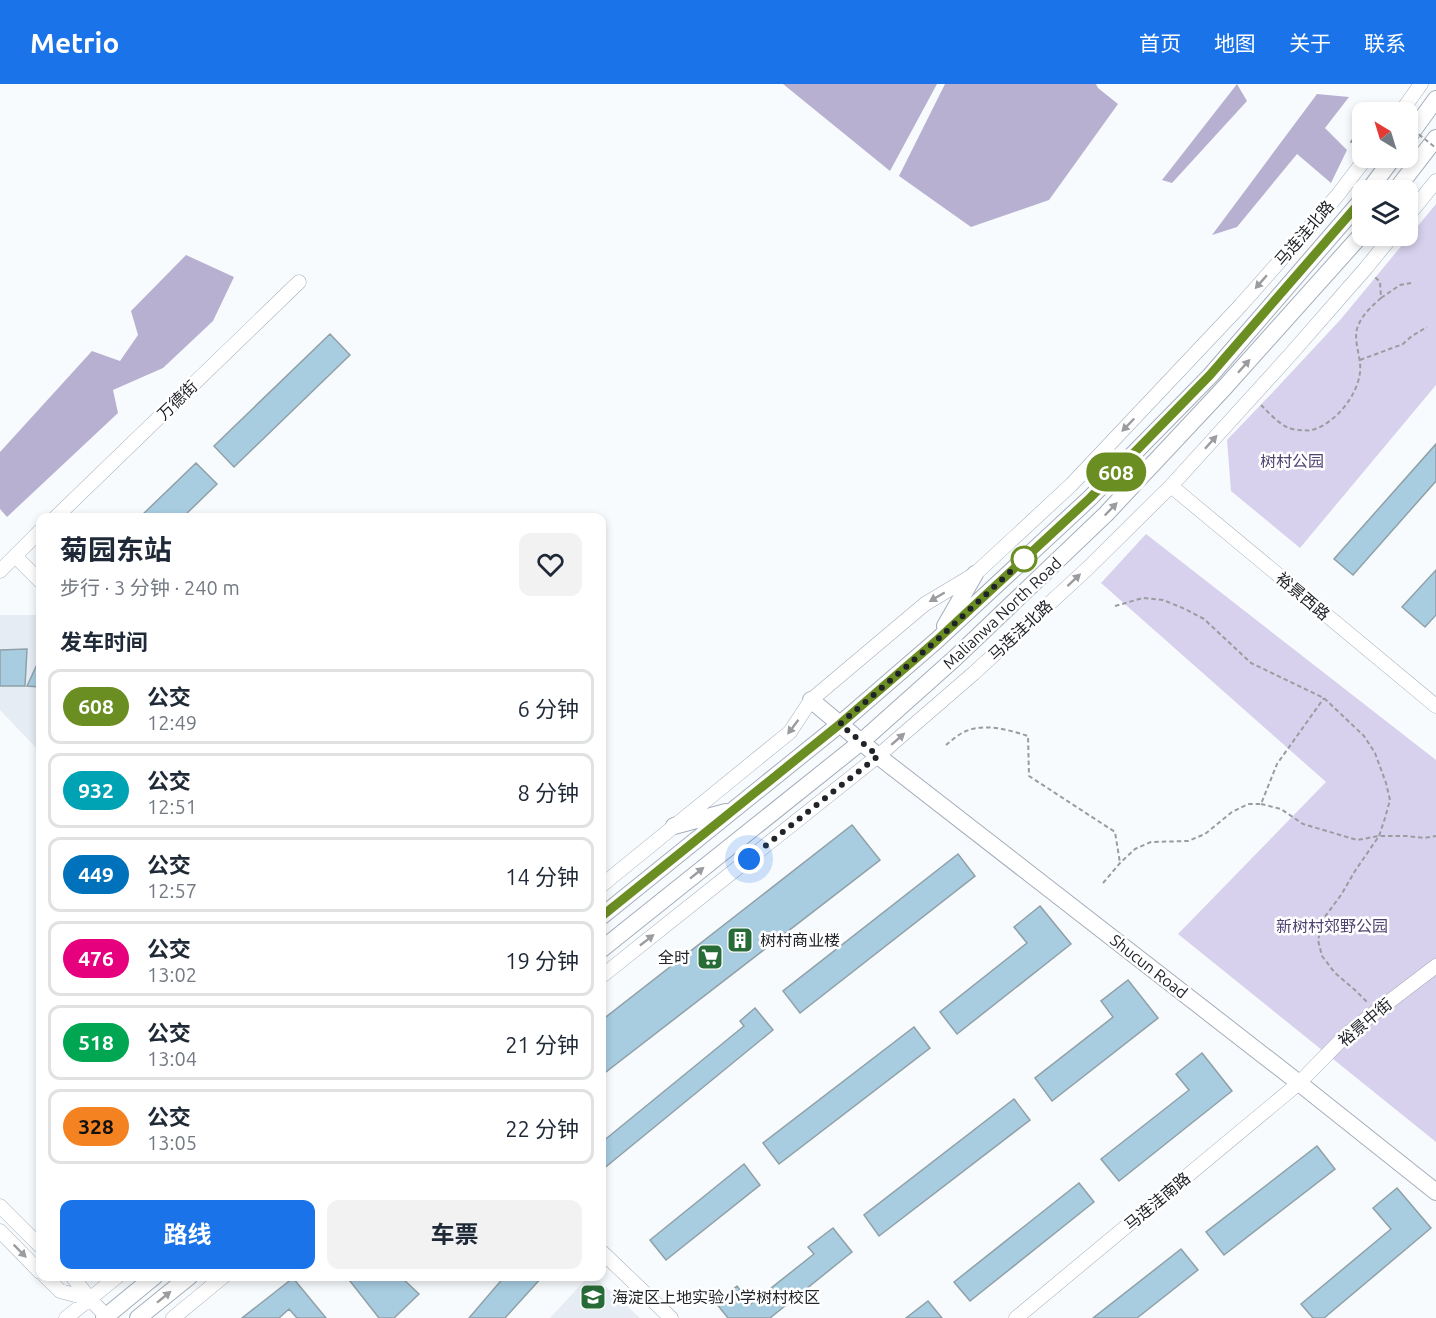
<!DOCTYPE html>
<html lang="zh">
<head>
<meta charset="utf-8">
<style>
	body { margin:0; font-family:Ubuntu,"Noto Sans SC",sans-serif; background:#f2f2f3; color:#1f2937; height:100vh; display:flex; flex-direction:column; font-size:22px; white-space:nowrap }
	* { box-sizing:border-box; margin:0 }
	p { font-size:20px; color:#747a83 }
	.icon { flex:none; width:33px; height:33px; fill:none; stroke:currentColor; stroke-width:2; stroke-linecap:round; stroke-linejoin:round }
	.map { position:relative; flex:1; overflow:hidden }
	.details { position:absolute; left:36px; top:429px; width:570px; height:768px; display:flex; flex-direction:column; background:#fff; border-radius:12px; box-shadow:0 3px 9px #0003 }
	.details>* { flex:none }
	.badge { padding:0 12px; border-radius:20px; font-size:21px; line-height:39px }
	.needle { width:39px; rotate:322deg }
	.fabs { position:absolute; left:1352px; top:18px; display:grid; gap:12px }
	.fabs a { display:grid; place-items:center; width:66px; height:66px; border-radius:12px; background:#fff; box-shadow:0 3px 9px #0003; font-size:30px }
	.you { position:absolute; width:30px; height:30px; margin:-15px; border:4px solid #fff; border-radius:50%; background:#1a73e8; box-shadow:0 0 0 9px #1a73e833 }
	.map>.badge { position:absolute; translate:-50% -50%; box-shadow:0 0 0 3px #fff }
	h2 { padding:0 24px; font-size:22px; line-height:54px }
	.round { display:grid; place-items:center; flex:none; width:63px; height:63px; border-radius:12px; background:#f2f2f3 }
	.summary { display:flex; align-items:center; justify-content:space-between; height:102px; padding:0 24px }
	h1 { font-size:28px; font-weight:700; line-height:45px }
	.button { display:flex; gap:12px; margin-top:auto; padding:12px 24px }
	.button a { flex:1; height:69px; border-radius:12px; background:#1a73e8; color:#fff; font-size:24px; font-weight:700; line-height:69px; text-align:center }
	.button a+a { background:#f2f2f3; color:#1f2937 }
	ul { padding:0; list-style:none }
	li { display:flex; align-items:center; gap:18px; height:75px; margin:0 12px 9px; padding:0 12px; border:3px solid #e0e1e3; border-radius:12px }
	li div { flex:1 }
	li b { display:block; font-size:22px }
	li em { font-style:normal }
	li .badge { min-width:66px; font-weight:700; text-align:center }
	header { display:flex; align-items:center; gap:36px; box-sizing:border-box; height:84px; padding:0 30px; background:#1a73e8; color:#fff }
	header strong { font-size:28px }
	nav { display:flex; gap:33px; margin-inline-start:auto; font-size:21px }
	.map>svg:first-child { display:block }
	.built { fill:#e5ecf3 }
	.green { fill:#d7d1ed }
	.forest { fill:#b7b0d1 }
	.building { fill:#a8cde1; stroke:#90a0a8; stroke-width:1.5 }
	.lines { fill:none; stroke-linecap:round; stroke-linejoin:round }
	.minor-casing { stroke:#a4aebb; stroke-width:15 }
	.major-casing { stroke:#a4aebb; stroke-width:18 }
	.path { stroke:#999da0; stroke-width:2; stroke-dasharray:4.5 3; stroke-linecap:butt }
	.minor { stroke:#fff; stroke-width:14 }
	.major { stroke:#fff; stroke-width:16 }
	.path-bridge { stroke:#999da0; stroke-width:2; stroke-dasharray:4.5 3; stroke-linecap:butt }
	.oneway { fill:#9b9c9f }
	.line-casing { stroke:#fff; stroke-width:14 }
	.line { stroke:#6b8e23; stroke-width:9 }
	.walk { stroke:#202429; stroke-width:6; stroke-dasharray:0 10.8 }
	.stop-dot { fill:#fff; stroke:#6b8e23; stroke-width:3 }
	.labels { text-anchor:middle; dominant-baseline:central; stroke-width:5; stroke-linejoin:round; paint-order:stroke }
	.street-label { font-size:16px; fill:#202429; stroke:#fff }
	.park-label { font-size:16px; fill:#4f4271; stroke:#fff }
	.poi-label { font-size:16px; fill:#202429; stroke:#fff; text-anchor:start }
</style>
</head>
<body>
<header>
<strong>Metrio</strong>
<nav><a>首页</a><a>地图</a><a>关于</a><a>联系</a></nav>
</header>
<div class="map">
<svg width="1436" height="1234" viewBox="0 0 1436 1234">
	<rect width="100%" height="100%" fill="#f8fbfd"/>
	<path class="built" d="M0,531H39L40,533V668L0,626Z
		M588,1193H595L640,1234H550Z"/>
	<path class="green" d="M1436,120V301L1300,464L1231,407L1227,356L1273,308L1341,235Z
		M1146,450L1436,676V1058L1178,850L1326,698L1101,499Z"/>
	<path class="forest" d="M783,0H937L890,87Z
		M945,0H1096L1098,4L1118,20L1049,116L971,143L899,92Z
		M1237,0L1247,17L1172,99L1162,96Z
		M1317,10L1349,13L1325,44L1347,66L1331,99L1297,70L1237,143L1212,151Z
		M186,171L234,193L213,237L163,284L113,306L118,329L7,433L0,425V368L92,267L120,277L138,251L131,227Z"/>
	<path class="building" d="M330,250L350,271L234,383L214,362Z
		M1436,360V397L1353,491L1334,475Z
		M196,379L217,400L182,434H139Z
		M1436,486V531L1425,543L1402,523Z
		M27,565L25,602H0V566Z
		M40,574V603L27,602Z
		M852,741L880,776L602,991V936Z
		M958,770L975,792L800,929L783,907Z
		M1040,822L1071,860L957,950L940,928L1027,859L1014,843Z
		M1128,896L1158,934L1052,1017L1035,994L1113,933L1101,917Z
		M755,924L773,946L602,1086V1058L744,942L740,937Z
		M914,943L930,964L779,1080L763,1059Z
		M1202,969L1232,1007L1119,1097L1101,1075L1189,1006L1176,990Z
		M1014,1015L1030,1036L879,1152L864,1131Z
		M1317,1062L1335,1085L1224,1171L1206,1148Z
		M744,1080L760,1101L666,1176L650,1156Z
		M1079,1099L1094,1118L970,1217L954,1198Z
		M1397,1104L1431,1144L1324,1234H1313L1301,1220L1391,1145L1373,1124Z
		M833,1144L852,1168L770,1234H728L716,1219L737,1202L751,1220L814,1170L808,1163Z
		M1181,1165L1198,1186L1137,1234H1093Z
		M346,1192H400L419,1210L394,1234H379Z
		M505,1192H543L505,1234H469Z
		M293,1194L326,1234H297L289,1225L279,1234H242Z
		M928,1217L942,1234H906Z"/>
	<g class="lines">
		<g class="minor-casing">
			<path id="minor" d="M1401,28L1421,0
				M1407,133L1436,97
				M1171,402L1436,622
				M55,434L299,198
				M15,472L40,497
				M0,487L40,447
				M602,801L790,648L811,616L925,520L975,490L1071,401L1241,221L1337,112L1366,74
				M602,892L878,672L974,589L1087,485L1171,402L1290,271L1366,184L1392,152
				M0,1122L40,1162
				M0,1147L40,1188
				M602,1168L671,1234
				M45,1192L60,1207L90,1215
				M72,1192L90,1215L108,1234
				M66,1234L118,1192
				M173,1234L224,1192
				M1016,1234L1299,999L1348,949L1436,882"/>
		</g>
		<g class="major-casing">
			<path id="major" d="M1407,55L1436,15
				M1369,106L1393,74
				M1396,106L1436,54
				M945,542L975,490
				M811,616L878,672L1299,999L1436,1108
				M674,742L726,728
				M602,832L840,640L936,557L1090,414L1210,292L1362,116
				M602,865L861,658L954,575L1106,430L1225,303L1362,150
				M104,1234L155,1192
				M138,1234L190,1192"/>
		</g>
		<path class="path" d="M1374,28L1383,17
			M1383,28L1389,21
			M1362,43L1351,58L1356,62L1362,55
			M1381,214L1400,201L1411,199
			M1360,276L1403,260L1412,252L1427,243
			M1261,321C1269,329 1279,340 1289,344C1292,345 1296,346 1298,346C1303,346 1308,347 1312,346C1335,340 1358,311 1360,288C1362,273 1352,256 1358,242C1362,231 1372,222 1381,214L1380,198L1375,193
			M1115,522L1143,514L1163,516L1185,525L1204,535L1251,579L1324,614L1364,652L1375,669L1386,699L1390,716L1385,734L1379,752L1355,787L1341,811L1324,834L1318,856L1322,872L1335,889L1355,906L1368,919
			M946,661C952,656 959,650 966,647C986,639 1009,646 1028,652L1029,692L1115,748L1120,779
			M1261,720L1281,725L1303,740L1357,756L1379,752H1407L1424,754L1436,752
			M1103,799L1120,779L1135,765L1151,758L1188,757L1205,750L1232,728L1248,720H1261L1277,680L1324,614"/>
		<use href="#minor" class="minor"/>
		<use href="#major" class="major"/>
		<path class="path-bridge" d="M1407,41L1436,64"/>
	</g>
	<defs><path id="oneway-solid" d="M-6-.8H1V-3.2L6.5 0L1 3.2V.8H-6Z" transform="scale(1.5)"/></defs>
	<g class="oneway">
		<use href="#oneway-solid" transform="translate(1261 198) rotate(131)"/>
		<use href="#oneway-solid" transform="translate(1244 282) rotate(-48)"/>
		<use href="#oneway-solid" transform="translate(1128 341) rotate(134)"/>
		<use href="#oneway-solid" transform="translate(1211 358) rotate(-48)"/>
		<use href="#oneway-solid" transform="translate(1111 425) rotate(-46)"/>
		<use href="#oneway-solid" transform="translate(1074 496) rotate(-43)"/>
		<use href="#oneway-solid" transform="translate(937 513) rotate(150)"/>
		<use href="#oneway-solid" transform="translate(793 643) rotate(127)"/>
		<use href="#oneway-solid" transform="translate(898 655) rotate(-41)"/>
		<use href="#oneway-solid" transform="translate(697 789) rotate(-39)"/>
		<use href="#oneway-solid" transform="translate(647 856) rotate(-38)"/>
		<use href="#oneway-solid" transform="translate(20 1167) rotate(45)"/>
		<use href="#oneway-solid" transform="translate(164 1213) rotate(-39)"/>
	</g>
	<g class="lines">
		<g class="line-casing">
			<path id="line" d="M602,832L840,640L936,557L1090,414L1210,291L1362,116"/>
		</g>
		<use href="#line" class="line"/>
		<path class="walk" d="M749,775L878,672L840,640L936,557L1024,475"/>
	</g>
	<defs>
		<g id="building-square" transform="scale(1.35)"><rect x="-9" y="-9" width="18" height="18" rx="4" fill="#276b37" stroke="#fff"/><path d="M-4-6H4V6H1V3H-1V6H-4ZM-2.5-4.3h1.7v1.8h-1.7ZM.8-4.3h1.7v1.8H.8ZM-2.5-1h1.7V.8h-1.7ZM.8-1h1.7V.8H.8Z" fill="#fff"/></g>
		<g id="supermarket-square" transform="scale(1.35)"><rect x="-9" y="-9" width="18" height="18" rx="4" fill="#276b37" stroke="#fff"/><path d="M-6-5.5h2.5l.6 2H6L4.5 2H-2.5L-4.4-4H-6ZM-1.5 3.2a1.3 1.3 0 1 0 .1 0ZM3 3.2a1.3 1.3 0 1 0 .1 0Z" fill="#fff"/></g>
		<g id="school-square" transform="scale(1.35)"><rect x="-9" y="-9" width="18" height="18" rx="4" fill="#276b37" stroke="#fff"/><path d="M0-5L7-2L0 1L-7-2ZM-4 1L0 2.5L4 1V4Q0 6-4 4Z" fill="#fff"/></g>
	</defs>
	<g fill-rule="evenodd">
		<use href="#building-square" x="740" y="856"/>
		<use href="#supermarket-square" x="710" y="873"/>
		<use href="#school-square" x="593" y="1213"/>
	</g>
	<circle class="stop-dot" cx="1024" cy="475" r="12"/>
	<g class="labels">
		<g class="street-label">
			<text transform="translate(1304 149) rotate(-49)">马连洼北路</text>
			<text transform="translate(177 316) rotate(-44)">万德街</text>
			<text transform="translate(1303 512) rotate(40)">裕景西路</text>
			<text transform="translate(1002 529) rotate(-43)">Malianwa North Road</text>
			<text transform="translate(1020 546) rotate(-43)">马连洼北路</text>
			<text transform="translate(1149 882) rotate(38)">Shucun Road</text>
			<text transform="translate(1365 938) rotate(-40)">裕景中街</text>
			<text transform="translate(1157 1117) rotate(-40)">马连洼南路</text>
		</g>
		<g class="park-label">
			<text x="1292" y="377">树村公园</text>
			<text x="1332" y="842">新树村郊野公园</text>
		</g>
		<g class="poi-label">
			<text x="760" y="856">树村商业楼</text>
			<text x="690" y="873" text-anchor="end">全时</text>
			<text x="612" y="1213">海淀区上地实验小学树村校区</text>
		</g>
	</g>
</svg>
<div class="fabs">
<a><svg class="needle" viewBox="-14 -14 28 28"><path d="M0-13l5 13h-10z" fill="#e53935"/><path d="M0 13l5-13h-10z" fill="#747a83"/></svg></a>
<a><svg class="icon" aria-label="layers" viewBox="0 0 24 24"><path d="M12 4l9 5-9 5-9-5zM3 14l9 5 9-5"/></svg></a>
</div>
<div class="you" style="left:749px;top:775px"></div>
<b class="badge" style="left:1116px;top:388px;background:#6b8e23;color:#fff">608</b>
<section class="details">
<div class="summary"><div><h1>菊园东站</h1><p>步行 · 3 分钟 · 240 m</p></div><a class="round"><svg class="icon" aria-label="heart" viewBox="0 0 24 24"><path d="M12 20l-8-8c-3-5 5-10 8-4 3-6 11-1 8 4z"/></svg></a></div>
<h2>发车时间</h2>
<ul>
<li><span class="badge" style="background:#6b8e23;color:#fff">608</span><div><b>公交</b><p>12:49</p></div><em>6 分钟</em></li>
<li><span class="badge" style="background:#00a3b4;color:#fff">932</span><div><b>公交</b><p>12:51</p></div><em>8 分钟</em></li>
<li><span class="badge" style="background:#0072bc;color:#fff">449</span><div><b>公交</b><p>12:57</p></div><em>14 分钟</em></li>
<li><span class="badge" style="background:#e6007e;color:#fff">476</span><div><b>公交</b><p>13:02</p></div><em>19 分钟</em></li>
<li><span class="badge" style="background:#00a651;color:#fff">518</span><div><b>公交</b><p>13:04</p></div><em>21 分钟</em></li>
<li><span class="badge" style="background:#f58220;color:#111">328</span><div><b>公交</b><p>13:05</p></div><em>22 分钟</em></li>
</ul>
<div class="button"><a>路线</a><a>车票</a></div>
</section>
</div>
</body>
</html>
